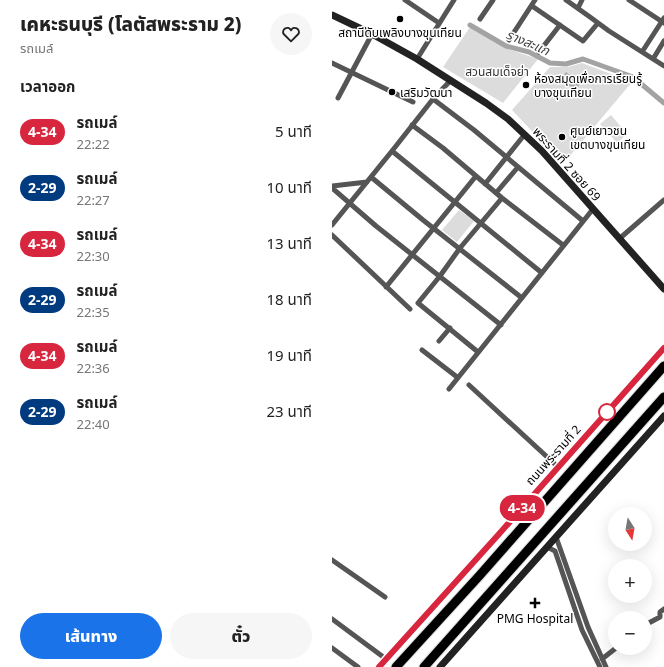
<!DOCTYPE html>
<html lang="th">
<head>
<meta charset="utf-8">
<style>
	body { margin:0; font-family:"Noto Sans","Noto Sans Thai",sans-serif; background:#f6f6f6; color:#222; height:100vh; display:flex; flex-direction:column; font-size:15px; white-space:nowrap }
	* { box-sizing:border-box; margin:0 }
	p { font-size:13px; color:#767676 }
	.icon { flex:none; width:22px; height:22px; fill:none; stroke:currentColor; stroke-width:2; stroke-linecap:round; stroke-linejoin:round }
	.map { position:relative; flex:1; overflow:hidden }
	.details { display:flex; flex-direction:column; background:#fff; width:332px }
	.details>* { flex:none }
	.badge { padding:0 8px; border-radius:13px; font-size:14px; line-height:26px }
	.needle { width:26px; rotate:169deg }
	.controls { position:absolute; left:276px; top:507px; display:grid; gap:8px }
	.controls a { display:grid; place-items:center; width:44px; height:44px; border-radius:50%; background:#fff; box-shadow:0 4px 16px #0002; font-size:20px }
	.map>.badge { position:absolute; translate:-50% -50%; box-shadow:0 0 0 2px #fff }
	h2 { padding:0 20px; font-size:15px; line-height:36px }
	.round { display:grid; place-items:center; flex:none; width:42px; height:42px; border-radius:21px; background:#f6f6f6 }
	.headline { display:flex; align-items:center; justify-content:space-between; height:68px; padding:0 20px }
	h1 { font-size:19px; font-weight:800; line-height:30px }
	.button { display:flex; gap:8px; margin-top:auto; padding:8px 20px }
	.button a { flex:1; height:46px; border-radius:24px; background:#1a73e8; color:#fff; font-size:16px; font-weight:800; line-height:46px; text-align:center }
	.button a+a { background:#f6f6f6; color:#222 }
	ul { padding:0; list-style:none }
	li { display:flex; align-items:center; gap:12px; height:56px; padding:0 20px }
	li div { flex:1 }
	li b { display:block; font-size:15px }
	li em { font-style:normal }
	li .badge { min-width:44px; font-weight:700; text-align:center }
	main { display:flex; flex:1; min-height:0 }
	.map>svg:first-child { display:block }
	.green { fill:#dcdcdc }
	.water { fill:#a3a3a3 }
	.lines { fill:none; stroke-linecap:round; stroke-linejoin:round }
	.canal { stroke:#a3a3a3; stroke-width:5 }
	.highway-casing { stroke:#dbdbdb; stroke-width:11 }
	.street { stroke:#555; stroke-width:5 }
	.secondary { stroke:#222; stroke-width:7 }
	.highway { stroke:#000; stroke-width:9 }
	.line-casing { stroke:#fff; stroke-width:9 }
	.line { stroke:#d7263d; stroke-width:6 }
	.poi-dot { fill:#000; stroke:#fff; stroke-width:1.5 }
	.stop-dot { fill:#fff; stroke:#d7263d; stroke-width:2 }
	.labels { text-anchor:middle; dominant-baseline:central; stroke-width:3; stroke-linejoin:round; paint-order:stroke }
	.poi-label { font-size:12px; fill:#000; stroke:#fff; text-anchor:start }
	.park-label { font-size:12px; fill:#333; stroke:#fff }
	.street-label { font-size:12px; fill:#000; stroke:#fff }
	.water-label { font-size:13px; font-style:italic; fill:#444; stroke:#fff }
</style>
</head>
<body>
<main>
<section class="details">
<div class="headline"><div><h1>เคหะธนบุรี (โลตัสพระราม 2)</h1><p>รถเมล์</p></div><a class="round"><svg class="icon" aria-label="heart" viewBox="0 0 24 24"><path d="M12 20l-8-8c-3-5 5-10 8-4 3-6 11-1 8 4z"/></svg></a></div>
<h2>เวลาออก</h2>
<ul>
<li><span class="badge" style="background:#d7263d;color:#fff">4-34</span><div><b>รถเมล์</b><p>22:22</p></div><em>5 นาที</em></li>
<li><span class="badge" style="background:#003b80;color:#fff">2-29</span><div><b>รถเมล์</b><p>22:27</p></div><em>10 นาที</em></li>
<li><span class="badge" style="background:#d7263d;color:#fff">4-34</span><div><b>รถเมล์</b><p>22:30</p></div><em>13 นาที</em></li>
<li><span class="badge" style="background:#003b80;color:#fff">2-29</span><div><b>รถเมล์</b><p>22:35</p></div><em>18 นาที</em></li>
<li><span class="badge" style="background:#d7263d;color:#fff">4-34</span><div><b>รถเมล์</b><p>22:36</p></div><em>19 นาที</em></li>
<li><span class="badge" style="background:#003b80;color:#fff">2-29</span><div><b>รถเมล์</b><p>22:40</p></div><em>23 นาที</em></li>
</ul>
<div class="button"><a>เส้นทาง</a><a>ตั๋ว</a></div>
</section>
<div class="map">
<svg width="332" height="667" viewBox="0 0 332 667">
	<rect width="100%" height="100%" fill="#fff"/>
	<path class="green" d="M138,27L173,48L206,59L171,103L111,67Z
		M250,63L300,82L231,164L180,110L218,67H236Z
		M279,115L295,134L285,143L268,124Z
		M127,210L142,221L125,242L110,230Z"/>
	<path class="water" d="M234,72L248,84L243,90L229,79Z"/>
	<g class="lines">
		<path class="canal" d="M138,25L174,46L197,52L218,63L234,64L251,59L301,77L332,103"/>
		<g class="highway-casing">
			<path id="highway" d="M64,667L148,575L332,366
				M92,667L332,397"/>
		</g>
		<path class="street" d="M73,0L107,23
			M234,0L258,17L277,31L332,66
			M297,0L332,23
			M200,6L251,41L266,23
			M246,8L250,0
			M148,19L161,0
			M177,40L203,0
			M207,52L228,25
			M310,52L332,18
			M85,59L122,0
			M321,59L332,41
			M0,63L81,102
			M6,98L40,34
			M101,99L142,130L251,221
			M80,125L111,148L170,198L231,245
			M60,151L210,273
			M39,177L91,220L190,298
			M153,184L193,134
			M0,186L35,182
			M0,188L44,226L169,325
			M164,193L186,167
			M0,225L60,151L101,99L119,80
			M0,235L78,309
			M287,239L332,200
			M54,287L144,176
			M107,341L118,328
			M90,350L125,377
			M146,352L86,303L108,276L128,248L170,198
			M137,385L226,467
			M117,389L261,209
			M224,537L256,627L274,667
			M215,547L223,551L250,630L268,667
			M0,560L53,597
			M0,619L54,659
			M313,625L328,617V612L332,609
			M0,648L26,667
			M270,659L284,648"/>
		<path class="secondary" d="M0,15L40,34L85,59L154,103L176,119L210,151L332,289
			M47,667L167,534L332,348
			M108,667L332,416"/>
		<use href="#highway" class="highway"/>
	</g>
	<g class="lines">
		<g class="line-casing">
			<path id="line" d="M47,667L167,534L332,348"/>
		</g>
		<use href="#line" class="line"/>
	</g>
	<g class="poi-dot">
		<circle cx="68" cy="19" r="4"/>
		<circle cx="194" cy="85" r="4"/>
		<circle cx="60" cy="92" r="4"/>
		<circle cx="230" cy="137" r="4"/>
		<path d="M201 597h4v4h4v4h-4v4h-4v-4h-4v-4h4z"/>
	</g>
	<circle class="stop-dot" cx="275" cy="412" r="8"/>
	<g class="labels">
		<g class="poi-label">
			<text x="68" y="32" text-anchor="middle">สถานีดับเพลิงบางขุนเทียน</text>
			<text x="202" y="78">ห้องสมุดเพื่อการเรียนรู้<tspan x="202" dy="14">บางขุนเทียน</tspan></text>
			<text x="68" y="92">เสริมวัฒนา</text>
			<text x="238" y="130">ศูนย์เยาวชน<tspan x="238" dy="14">เขตบางขุนเทียน</tspan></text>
			<text x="203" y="618" text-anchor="middle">PMG Hospital</text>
		</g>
		<g class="park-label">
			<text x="165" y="71">สวนสมเด็จย่า</text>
		</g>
		<g class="street-label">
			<text transform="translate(235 164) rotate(48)">พระรามที่ 2 ซอย 69</text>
			<text transform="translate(221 455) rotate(-48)">ถนนพระรามที่ 2</text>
		</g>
		<g class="water-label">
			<text transform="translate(196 42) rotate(23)">รางสะแก</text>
		</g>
	</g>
</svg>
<div class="controls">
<a><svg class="needle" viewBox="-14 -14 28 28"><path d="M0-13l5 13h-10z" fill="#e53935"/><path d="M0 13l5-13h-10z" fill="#767676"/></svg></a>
<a>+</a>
<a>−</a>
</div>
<b class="badge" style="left:190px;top:508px;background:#d7263d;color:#fff">4-34</b>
</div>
</main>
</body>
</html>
